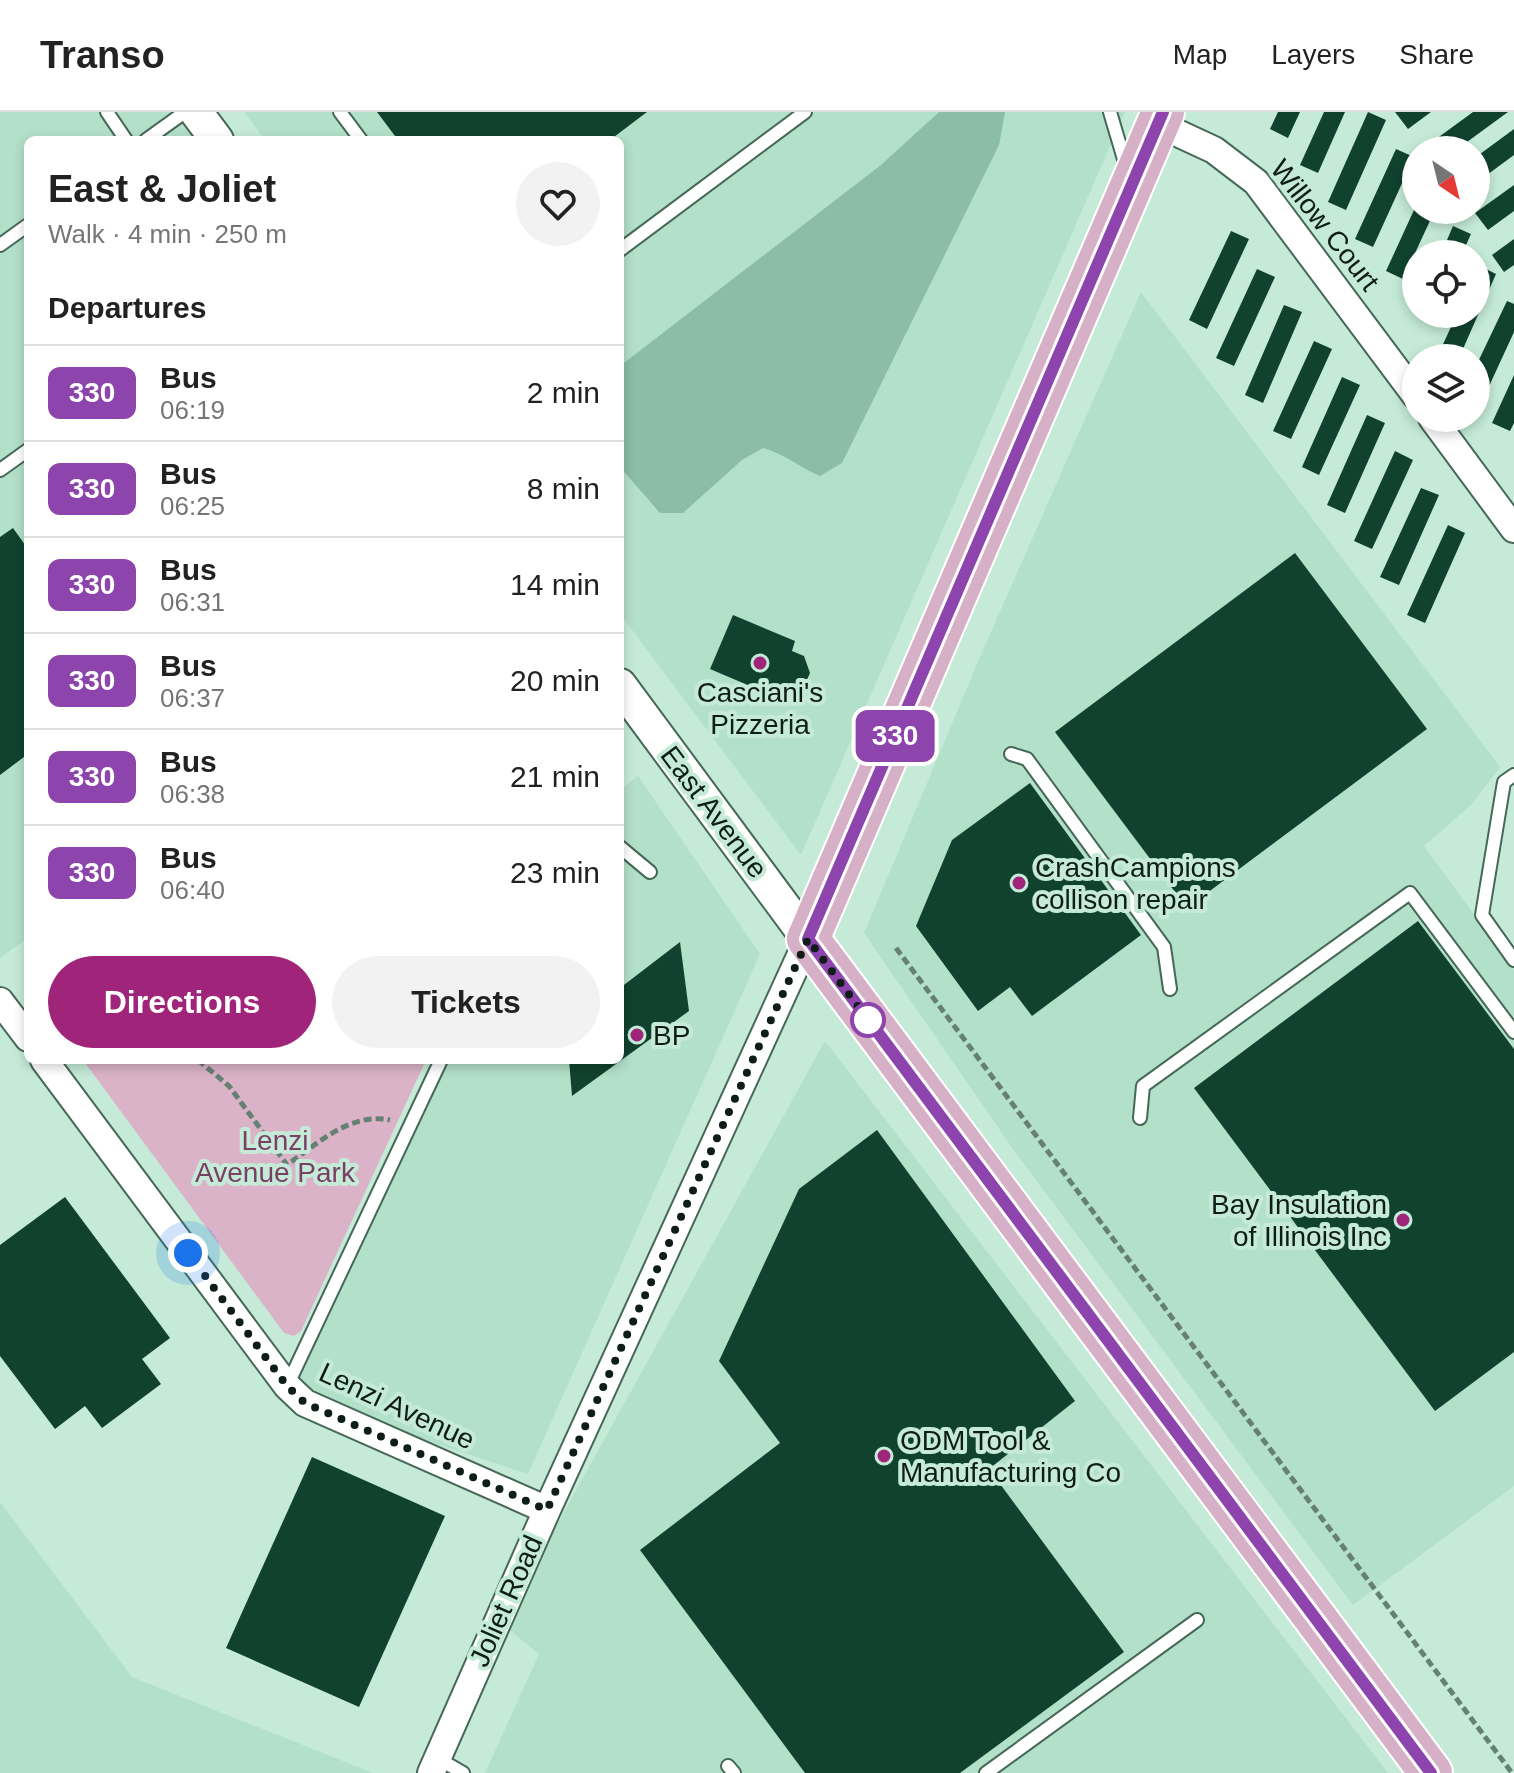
<!DOCTYPE html>
<html lang="en">
<head>
<meta charset="utf-8">
<style>
	body { margin:0; font-family:Helvetica,sans-serif; background:#f2f2f2; color:#222; height:100vh; display:flex; flex-direction:column; font-size:30px; white-space:nowrap }
	* { box-sizing:border-box; margin:0 }
	p { font-size:26px; color:#767676 }
	.icon { flex:none; width:44px; height:44px; fill:none; stroke:currentColor; stroke-width:2; stroke-linecap:round; stroke-linejoin:round }
	.map { position:relative; flex:1; overflow:hidden }
	.sheet { position:absolute; left:24px; top:24px; width:600px; height:928px; display:flex; flex-direction:column; background:#fff; border-radius:12px; box-shadow:0 4px 12px #0003 }
	.sheet>* { flex:none }
	.badge { padding:0 16px; border-radius:12px; font-size:28px; line-height:52px }
	.needle { width:52px; rotate:145deg }
	.tools { position:absolute; left:1402px; top:24px; display:grid; gap:16px }
	.tools a { display:grid; place-items:center; width:88px; height:88px; border-radius:50%; background:#fff; box-shadow:0 4px 12px #0003; font-size:40px }
	.you { position:absolute; width:40px; height:40px; margin:-20px; border:6px solid #fff; border-radius:50%; background:#1a73e8; box-shadow:0 0 0 12px #1a73e833 }
	.map>.badge { position:absolute; translate:-50% -50%; box-shadow:0 0 0 4px #fff }
	h2 { padding:0 24px; font-size:30px; line-height:72px }
	.round { display:grid; place-items:center; flex:none; width:84px; height:84px; border-radius:42px; background:#f2f2f2 }
	.head { display:flex; align-items:center; justify-content:space-between; height:136px; padding:0 24px }
	h1 { font-size:38px; font-weight:800; line-height:60px }
	.button { display:flex; gap:16px; margin-top:auto; padding:16px 24px }
	.button a { flex:1; height:92px; border-radius:48px; background:#a02479; color:#fff; font-size:32px; font-weight:800; line-height:92px; text-align:center }
	.button a+a { background:#f2f2f2; color:#222 }
	ul { padding:0; list-style:none }
	li { display:flex; align-items:center; gap:24px; height:96px; padding:0 24px; border-top:2px solid #e0e0e0 }
	li div { flex:1 }
	li b { display:block; font-size:30px }
	li em { font-style:normal }
	li .badge { min-width:88px; font-weight:700; text-align:center }
	header { display:flex; align-items:center; gap:48px; box-sizing:border-box; height:112px; padding:0 40px; background:#fff; border-bottom:2px solid #e0e0e0 }
	header strong { font-size:38px }
	nav { display:flex; gap:44px; margin-inline-start:auto; font-size:28px }
	.map>svg:first-child { display:block }
	.built { fill:#b3e0c9 }
	.green { fill:#dbb3c9 }
	.water { fill:#8cbda5 }
	.building { fill:#11422f }
	.lines { fill:none; stroke-linecap:round; stroke-linejoin:round }
	.service-casing { stroke:#466858; stroke-width:16 }
	.minor-casing { stroke:#466858; stroke-width:30 }
	.tertiary-casing { stroke:#466858; stroke-width:36 }
	.primary-casing { stroke:#fff; stroke-width:46 }
	.path { stroke:#678074; stroke-width:5; stroke-dasharray:8 4; stroke-linecap:butt }
	.service { stroke:#fff; stroke-width:12 }
	.minor { stroke:#fff; stroke-width:26 }
	.tertiary { stroke:#fff; stroke-width:32 }
	.primary { stroke:#d6b0c6; stroke-width:42 }
	.line-casing { stroke:#fff; stroke-width:18 }
	.line { stroke:#8e44ad; stroke-width:12 }
	.walk { stroke:#0f1d17; stroke-width:8; stroke-dasharray:0 14.4 }
	.poi-dot { fill:#a02479; stroke:#c5ebd8; stroke-width:3 }
	.stop-dot { fill:#fff; stroke:#8e44ad; stroke-width:4 }
	.labels { text-anchor:middle; dominant-baseline:central; stroke-width:8; stroke-linejoin:round; paint-order:stroke }
	.street-label { font-size:28px; fill:#0f1d17; stroke:#c5ebd8 }
	.poi-label { font-size:28px; fill:#0f1d17; stroke:#c5ebd8; text-anchor:start }
	.park-label { font-size:28px; fill:#794063; stroke:#c5ebd8 }
</style>
</head>
<body>
<header>
<strong>Transo</strong>
<nav><a>Map</a><a>Layers</a><a>Share</a></nav>
</header>
<div class="map">
<svg width="1514" height="1661" viewBox="0 0 1514 1661">
	<rect width="100%" height="100%" fill="#c5ebd8"/>
	<path class="built" d="M0,0H188L209,28H28V826L0,846Z
		M244,0H1125L801,743L620,502V28H265Z
		M1141,180L1500,655L1471,693L1424,734L1514,857V1374L1353,1493L1015,1040L864,821L980,545Z
		M638,664L760,842L528,1362L306,1289L290,1274L448,948H620V678Z
		M825,929L1388,1661H485L539,1542L502,1512Z
		M0,1390L132,1565L373,1661H0Z"/>
	<path class="green" d="M83,948H426L301,1219L294,1224L284,1221Z"/>
	<path class="water" d="M939,0H1005L999,33L842,351L820,364C799,355 785,342 763,336L742,348L683,401H660L620,355V254L881,53Z"/>
	<path class="building" d="M377,0H647L610,28H398Z
		M1278,0H1300L1288,26L1270,17Z
		M1324,0H1345L1318,61L1300,53Z
		M1368,0L1386,8L1346,98L1328,90Z
		M1395,0H1431L1408,17Z
		M1473,0H1508L1456,38H1421Z
		M1514,17V43L1476,71V45Z
		M1396,37L1414,45L1373,135L1355,127Z
		M1514,73V99L1488,118L1475,101Z
		M1414,98H1435L1403,167L1386,159Z
		M1453,114L1471,122L1462,142H1441Z
		M1231,119L1249,127L1207,217L1189,208Z
		M1514,127V153L1504,160L1492,143Z
		M1478,153L1496,162L1459,246H1444L1438,243L1457,202H1476Z
		M1257,157L1275,165L1234,254L1216,246Z
		M1507,189L1514,192V220L1485,283L1476,279V254Z
		M1284,193L1302,200L1263,291L1245,283Z
		M1314,229L1332,237L1291,327L1273,319Z
		M1514,263V311L1510,319L1492,311Z
		M1342,265L1360,273L1319,363L1302,355Z
		M1367,303L1385,311L1345,401L1327,393Z
		M1395,339L1413,348L1372,437L1354,429Z
		M1421,376L1439,383L1399,473L1380,465Z
		M1448,413L1465,421L1425,511L1407,503Z
		M13,416L28,437V642L0,663V425Z
		M1295,441L1427,617L1187,796L1055,620Z
		M733,503L795,529L792,539L804,544L810,561L799,585L785,589L710,557Z
		M1030,671L1141,823L1032,904L1010,875L978,899L916,814L952,728Z
		M1418,809L1514,937V1240L1435,1299L1194,976Z
		M680,830L689,899L572,984L569,948H620V876Z
		M877,1018L1075,1289L989,1357L1124,1540L960,1661H805L640,1438L780,1331L719,1249L799,1077Z
		M65,1085L170,1226L142,1247L161,1272L102,1316L85,1294L55,1317L0,1244V1133Z
		M312,1345L445,1404L359,1595L226,1536Z"/>
	<g class="lines">
		<g class="service-casing">
			<path id="service" d="M107,0L126,28
				M340,0L361,28
				M1110,0L1126,54
				M146,28L185,0
				M0,133L28,113
				M620,138L805,0
				M0,358L28,338
				M1011,642L1027,647L1164,835L1170,877
				M1514,663L1504,670L1482,803L1514,848
				M620,735L650,760
				M1140,1006L1143,974L1410,781L1514,920
				M287,1274L441,948
				M437,1646L463,1661
				M728,1654L734,1661
				M986,1661L1197,1508"/>
		</g>
		<g class="minor-casing">
			<path id="minor" d="M1158,12L1214,38L1256,70L1416,284
				M1432,306L1514,417
				M0,889L28,926
				M44,948L287,1274L305,1291L547,1398
				M431,1661L547,1398L808,827"/>
		</g>
		<g class="tertiary-casing">
			<path id="tertiary" d="M196,0L217,28
				M620,573L808,827"/>
		</g>
		<g class="primary-casing">
			<path id="primary" d="M1163,0L808,827L1431,1661"/>
		</g>
		<path class="path" d="M896,836L1512,1661
			M198,948L229,974L287,1053C318,1031 351,1000 390,1008"/>
		<use href="#service" class="service"/>
		<use href="#minor" class="minor"/>
		<use href="#tertiary" class="tertiary"/>
		<use href="#primary" class="primary"/>
	</g>
	<g class="lines">
		<g class="line-casing">
			<path id="line" d="M1163,0L808,827L1431,1661"/>
		</g>
		<use href="#line" class="line"/>
		<path class="walk" d="M188,1141L287,1274L305,1291L547,1398L808,827L876,919L868,908"/>
	</g>
	<g class="poi-dot">
		<circle cx="760" cy="551" r="8"/>
		<circle cx="1019" cy="771" r="8"/>
		<circle cx="637" cy="923" r="8"/>
		<circle cx="1403" cy="1108" r="8"/>
		<circle cx="884" cy="1344" r="8"/>
	</g>
	<circle class="stop-dot" cx="868" cy="908" r="16"/>
	<g class="labels">
		<g class="street-label">
			<text transform="translate(1325 113) rotate(52)">Willow Court</text>
			<text transform="translate(714 700) rotate(53)">East Avenue</text>
			<text transform="translate(397 1294) rotate(25)">Lenzi Avenue</text>
			<text transform="translate(506 1489) rotate(-66)">Joliet Road</text>
		</g>
		<g class="poi-label">
			<text x="760" y="580" text-anchor="middle">Casciani's<tspan x="760" dy="32">Pizzeria</tspan></text>
			<text x="1035" y="755">CrashCampions<tspan x="1035" dy="32">collison repair</tspan></text>
			<text x="653" y="923">BP</text>
			<text x="1387" y="1092" text-anchor="end">Bay Insulation<tspan x="1387" dy="32">of Illinois Inc</tspan></text>
			<text x="900" y="1328">ODM Tool &amp;<tspan x="900" dy="32">Manufacturing Co</tspan></text>
		</g>
		<g class="park-label">
			<text x="275" y="1028">Lenzi<tspan x="275" dy="32">Avenue Park</tspan></text>
		</g>
	</g>
</svg>
<div class="tools">
<a><svg class="needle" viewBox="-14 -14 28 28"><path d="M0-13l5 13h-10z" fill="#e53935"/><path d="M0 13l5-13h-10z" fill="#767676"/></svg></a>
<a><svg class="icon" aria-label="locate" viewBox="0 0 24 24"><circle cx="12" cy="12" r="6"/><path d="M12 2v4M12 18v4M2 12h4M18 12h4"/></svg></a>
<a><svg class="icon" aria-label="layers" viewBox="0 0 24 24"><path d="M12 4l9 5-9 5-9-5zM3 14l9 5 9-5"/></svg></a>
</div>
<div class="you" style="left:188px;top:1141px"></div>
<b class="badge" style="left:895px;top:624px;background:#8e44ad;color:#fff">330</b>
<section class="sheet">
<div class="head"><div><h1>East &amp; Joliet</h1><p>Walk · 4 min · 250 m</p></div><a class="round"><svg class="icon" aria-label="heart" viewBox="0 0 24 24"><path d="M12 20l-8-8c-3-5 5-10 8-4 3-6 11-1 8 4z"/></svg></a></div>
<h2>Departures</h2>
<ul>
<li><span class="badge" style="background:#8e44ad;color:#fff">330</span><div><b>Bus</b><p>06:19</p></div><em>2 min</em></li>
<li><span class="badge" style="background:#8e44ad;color:#fff">330</span><div><b>Bus</b><p>06:25</p></div><em>8 min</em></li>
<li><span class="badge" style="background:#8e44ad;color:#fff">330</span><div><b>Bus</b><p>06:31</p></div><em>14 min</em></li>
<li><span class="badge" style="background:#8e44ad;color:#fff">330</span><div><b>Bus</b><p>06:37</p></div><em>20 min</em></li>
<li><span class="badge" style="background:#8e44ad;color:#fff">330</span><div><b>Bus</b><p>06:38</p></div><em>21 min</em></li>
<li><span class="badge" style="background:#8e44ad;color:#fff">330</span><div><b>Bus</b><p>06:40</p></div><em>23 min</em></li>
</ul>
<div class="button"><a>Directions</a><a>Tickets</a></div>
</section>
</div>
</body>
</html>
